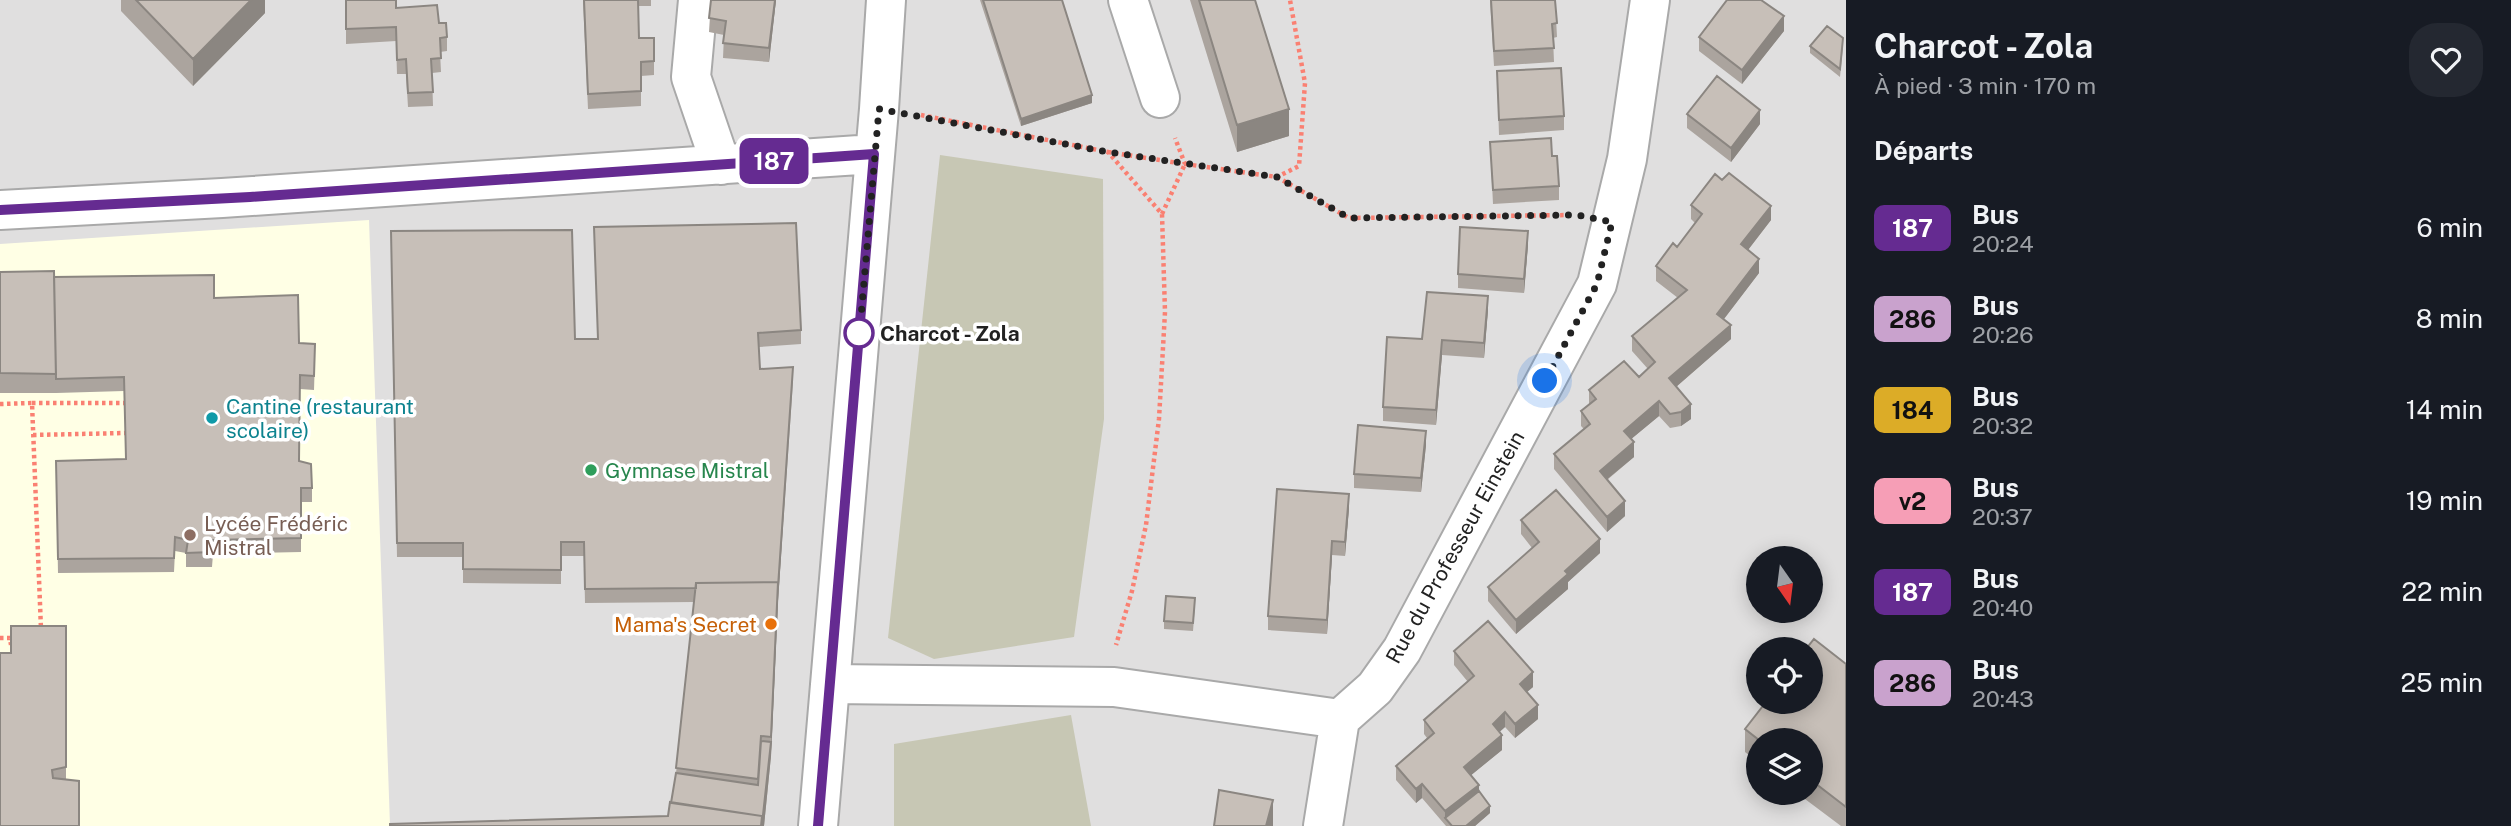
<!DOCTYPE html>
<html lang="fr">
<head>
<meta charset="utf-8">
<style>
	body { margin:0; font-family:"Public Sans",sans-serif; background:#242831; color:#f1f3f6; height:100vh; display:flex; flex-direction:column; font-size:26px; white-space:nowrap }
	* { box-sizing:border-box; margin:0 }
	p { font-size:23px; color:#9ea1a6 }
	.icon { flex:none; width:38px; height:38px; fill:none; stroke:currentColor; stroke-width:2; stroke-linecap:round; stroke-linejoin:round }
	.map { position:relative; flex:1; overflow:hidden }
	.sheet { display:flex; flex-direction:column; background:#171b24; width:665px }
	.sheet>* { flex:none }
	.badge { padding:0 14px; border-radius:10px; font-size:24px; line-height:46px }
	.needle { width:46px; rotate:166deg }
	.controls { position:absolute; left:1746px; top:546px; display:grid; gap:14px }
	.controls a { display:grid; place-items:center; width:77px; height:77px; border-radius:50%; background:#171b24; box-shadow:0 4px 18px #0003; font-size:35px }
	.you { position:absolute; width:35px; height:35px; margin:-18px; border:5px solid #fff; border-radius:50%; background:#1a73e8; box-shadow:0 0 0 10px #1a73e833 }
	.map>.badge { position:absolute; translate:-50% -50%; box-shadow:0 0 0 4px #fff }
	h2 { padding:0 28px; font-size:26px; line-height:63px }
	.round { display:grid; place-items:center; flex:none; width:74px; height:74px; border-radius:28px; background:#242831 }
	.overview { display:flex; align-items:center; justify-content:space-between; height:119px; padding:0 28px }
	h1 { font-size:33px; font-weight:700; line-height:52px }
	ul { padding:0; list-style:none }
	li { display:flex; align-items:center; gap:21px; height:91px; padding:0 28px }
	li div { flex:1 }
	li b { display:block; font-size:26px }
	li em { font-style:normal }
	li .badge { min-width:77px; font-weight:700; text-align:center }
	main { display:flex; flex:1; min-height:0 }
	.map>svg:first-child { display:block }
	.residential { fill:#e0dfdf; fill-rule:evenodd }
	.education { fill:#ffffe5 }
	.construction { fill:#c7c7b4 }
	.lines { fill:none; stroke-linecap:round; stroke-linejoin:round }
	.minor-casing { stroke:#a9a9a9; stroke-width:42 }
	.path { stroke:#fa8072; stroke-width:4.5; stroke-dasharray:3.5 3.5; stroke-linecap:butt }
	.minor { stroke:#fff; stroke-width:38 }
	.wall { fill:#aba49e }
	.shaded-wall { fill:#8b8681 }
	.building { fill:#c7bfb8; stroke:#8b8681; stroke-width:2 }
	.line-casing { stroke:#fff; stroke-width:16 }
	.line { stroke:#652b91; stroke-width:10 }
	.walk { stroke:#222; stroke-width:7; stroke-dasharray:0 12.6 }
	.stop-dot { fill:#fff; stroke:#652b91; stroke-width:3.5 }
	.culture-dot { fill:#0f9aa8; stroke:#fff; stroke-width:2.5 }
	.leisure-dot { fill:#2e9e5b; stroke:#fff; stroke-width:2.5 }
	.education-dot { fill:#8d6e63; stroke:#fff; stroke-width:2.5 }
	.food-dot { fill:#e8710a; stroke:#fff; stroke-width:2.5 }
	.labels { text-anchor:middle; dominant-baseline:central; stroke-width:7; stroke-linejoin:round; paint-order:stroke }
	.stop-label { font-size:21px; font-weight:bold; fill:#222; stroke:#fff; text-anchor:start }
	.culture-label { font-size:21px; fill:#0d838f; stroke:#fff; text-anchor:start }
	.leisure-label { font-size:21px; fill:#27864d; stroke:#fff; text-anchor:start }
	.education-label { font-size:21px; fill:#785e54; stroke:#fff; text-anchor:start }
	.street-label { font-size:21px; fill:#222; stroke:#fff }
	.food-label { font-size:21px; fill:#c56008; stroke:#fff; text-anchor:end }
</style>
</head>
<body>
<main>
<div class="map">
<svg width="1846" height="826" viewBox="0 0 1846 826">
	<rect width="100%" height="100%" fill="#f2efe9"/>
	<path class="residential" d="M0,0H1846V826H0ZM1759,558H1811V611H1759ZM1759,649H1811V702H1759ZM1759,740H1811V793H1759Z"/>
	<path class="education" d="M369,220L390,826H0V244Z"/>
	<path class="construction" d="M940,155L1103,179L1104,419L1074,637L934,659L888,638Z
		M1071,715L1091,826H894V744Z"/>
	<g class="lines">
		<g class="minor-casing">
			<path id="minor" d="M698,0L691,77L721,165
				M1128,0L1160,98
				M0,210L222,198L874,154
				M830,684L1114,687L1340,719
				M818,826L879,109L886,0
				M1323,826L1340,719L1375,688L1402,650L1597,284L1627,159L1650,0"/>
		</g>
		<path class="path" d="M921,115L1108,152L1162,214L1165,312L1159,419L1146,525L1132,591L1116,645
			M1108,152L1185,164L1175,138
			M1277,177L1349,218L1570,215
			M1162,214L1185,164L1277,177L1299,166L1305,83L1290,0
			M32,403H124
			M0,404L32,403L41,629
			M33,435L125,433
			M0,638H10L11,645"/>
		<use href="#minor" class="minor"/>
	</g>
	<path class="wall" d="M121,0H265V13L193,86L121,11Z
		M346,0L396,8L439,23L447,37V51L440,52L441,72L432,73L433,106L408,107L406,74H397L396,41L346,44Z
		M583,0H651V6H638L639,38H654V75L641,76V106L588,109Z
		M711,0H776L769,62L723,58L724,35L709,32Z
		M980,0H1062L1092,103L1021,126Z
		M1190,0H1255L1289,136L1237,152Z
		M1490,0H1555L1557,37L1553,38L1554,62L1494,66Z
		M1784,31L1742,84L1699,51V37Z
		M1810,46H1843L1840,77L1810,53Z
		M1497,71L1564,116V130L1499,135Z
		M1687,114L1760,124L1731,162L1687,128Z
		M1490,142L1552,156L1559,186V200L1493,204Z
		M1691,205L1771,220L1748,250L1759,273L1724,319L1731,339L1676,387L1691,419L1681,426L1670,428L1659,416L1631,439L1634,457L1607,480L1625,516L1607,532L1554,469V454L1584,429L1581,426V411L1589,405V390L1639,377L1648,369L1632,351V336L1678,298L1656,281V266L1677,247L1695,223L1691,219Z
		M391,231L575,339H598L801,330V344L759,347L760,369L793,381L778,601L771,756L764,826H390L668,816L676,773L694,602L585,603L584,556H561V584L463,583V557H397Z
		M1528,245L1524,293L1458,288V274Z
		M0,272L54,277L214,298L299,343L315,358L314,390L300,389L299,461L312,488V502H301V552L213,554L212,567H186V553L175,551L174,572L58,573L56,461L126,459L124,391L56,393H0Z
		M1488,310L1484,358L1442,355L1436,425L1383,421V407L1422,339Z
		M1426,445L1421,492L1354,488V474Z
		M1349,508L1345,556L1332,555L1327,634L1268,630V616Z
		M1521,520L1600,553L1568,582V589L1516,634L1488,601V587L1532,548L1521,534Z
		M1195,605L1193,631L1164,629V621Z
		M66,626V780L0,826L11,653Z
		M1454,651L1533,687L1527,692L1538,719L1515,738L1505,727L1499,732L1502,750L1471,775L1490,813L1475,826H1446L1422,798L1416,803L1396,780V766L1427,738L1424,734V720L1468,682L1454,665Z
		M1846,664V826H1841L1797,793H1811V740H1759V763L1745,752V729Z"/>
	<path class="shaded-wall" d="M251,0H265V13L193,86V59Z
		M775,0H776L769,62V48Z
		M1784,16V31L1742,84V70Z
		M1092,95V103L1021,126V119Z
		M1289,109V136L1237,152V125Z
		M1760,110V124L1731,162V148Z
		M1771,206V220L1741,259V244Z
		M1528,231V245L1524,293V279Z
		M1759,259V273L1717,328V314Z
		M1488,296V310L1484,358V343Z
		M1731,325V339L1669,393V378Z
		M1442,340V355L1436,425V410Z
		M793,367L778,601L771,756L764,826H761L771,742L778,582Z
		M1659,401V416L1624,445V431Z
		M1691,404V419L1681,426V412Z
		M1426,431V445L1421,492V478Z
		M1634,442V457L1600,485V471Z
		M1349,494V508L1345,556V542Z
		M1625,501V516L1607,532V517Z
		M1600,539V553L1568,582V589L1516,634V620L1565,571Z
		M1332,541V555L1327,634V620Z
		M1533,672V687L1520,698V684Z
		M1538,705V719L1515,738V724Z
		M1505,712V727L1493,738V724Z
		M1502,735V750L1464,781V767Z
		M1422,784V798L1416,803V789Z
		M1479,785V799L1445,818V825V811Z
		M1273,800V826H1266Z
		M1490,806V813L1475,826H1466Z"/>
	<path class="building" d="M136,0H251L193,59Z
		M346,0H396V8L437,5L439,23H446L447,37L440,38L441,58L431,59L433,92L408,93L406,59L397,60L396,27L346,29Z
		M584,0H638L639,38H654V61L641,62V91L588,94Z
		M711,0H775L769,48L723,43L726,21L709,18Z
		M983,0H1062L1092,95L1021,119Z
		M1199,0H1255L1289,109L1237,125Z
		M1491,0H1555L1557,23L1552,24L1554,48L1494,51Z
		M1727,0H1761L1784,16L1742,70L1699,37Z
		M1827,26L1843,38L1840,69L1810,46Z
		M1561,68L1564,116L1499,120L1497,71Z
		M1717,76L1760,110L1731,148L1687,114Z
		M1551,138L1552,156H1557L1559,186L1493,190L1490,142Z
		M1729,173L1771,206L1741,244L1759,259L1717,314L1731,325L1669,378L1691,404L1681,412L1670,414L1659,401L1624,431L1634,442L1600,471L1625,501L1607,517L1554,454L1590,424L1581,411L1596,399L1589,390L1624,361L1639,377L1655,362L1632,336L1687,290L1656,266L1673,243L1677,247L1702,214L1691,205L1715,174L1722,180Z
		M796,223L801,330L758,333L760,369L793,367L778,587V582L696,583V588L585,589L584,542H561V570L463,569V543H397L391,231L572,230L575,339H598L594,227Z
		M1460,227L1528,231L1524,279L1458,274Z
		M54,271L56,374L0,373V272Z
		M214,275V298L298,295L299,343L315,344L314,376L300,375L299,461L311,464L312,488H301V538L213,540L212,552L186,553L188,540L175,537L174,558L58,559L56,461L126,459L124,377L56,379L54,277Z
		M1427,292L1488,296L1484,343L1442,340L1436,410L1383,407L1387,337L1422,339Z
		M1358,425L1426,431L1421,478L1354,474Z
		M1277,489L1349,494L1345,542L1332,541L1327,620L1268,616Z
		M1556,490L1600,539L1565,571L1568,574L1516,620L1488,587L1539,542L1521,520Z
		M778,582L771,737L761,736L758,779L676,768L696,583Z
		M1166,596L1195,598L1193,623L1164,621Z
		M1488,621L1533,672L1520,684L1538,705L1515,724L1505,712L1493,724L1502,735L1464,767L1479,785L1445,811L1422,784L1416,789L1396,766L1434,733L1424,720L1474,676L1454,651Z
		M11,626H66V767L52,770L53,778L79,781V826H0V653H11Z
		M1814,639L1846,664V807L1811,780V740H1759L1745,729L1766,702H1811V649H1806Z
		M761,741L771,742L762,824V816L671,803L676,773L758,785Z
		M1219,790L1273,800L1266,826H1214Z
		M1479,791L1490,806L1466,826H1452L1445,818Z
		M670,802L762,816L761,826H390V824L668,816Z"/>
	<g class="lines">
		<g class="line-casing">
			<path id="line" d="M0,210L250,197L874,154L818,826"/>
		</g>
		<use href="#line" class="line"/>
		<path class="walk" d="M859,333V340L879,109L1108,152L1277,177L1349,218L1577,215L1612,222L1597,284L1545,381"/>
	</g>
	<circle class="stop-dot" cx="859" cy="333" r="14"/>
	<circle class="culture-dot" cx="212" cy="418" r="7"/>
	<circle class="leisure-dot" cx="591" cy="470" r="7"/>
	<circle class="education-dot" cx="190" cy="535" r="7"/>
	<circle class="food-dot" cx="771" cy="624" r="7"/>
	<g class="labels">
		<g class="stop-label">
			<text x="880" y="333">Charcot - Zola</text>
		</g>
		<g class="culture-label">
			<text x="226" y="406">Cantine (restaurant<tspan x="226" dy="24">scolaire)</tspan></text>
		</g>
		<g class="leisure-label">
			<text x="605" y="470">Gymnase Mistral</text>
		</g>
		<g class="education-label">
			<text x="204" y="523">Lycée Frédéric<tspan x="204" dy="24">Mistral</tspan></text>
		</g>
		<g class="street-label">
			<text transform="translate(1455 547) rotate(-61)">Rue du Professeur Einstein</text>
		</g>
		<g class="food-label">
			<text x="757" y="624">Mama's Secret</text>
		</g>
	</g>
</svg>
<div class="controls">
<a><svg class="needle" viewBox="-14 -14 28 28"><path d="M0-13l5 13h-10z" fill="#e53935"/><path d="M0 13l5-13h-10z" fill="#9ea1a6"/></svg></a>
<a><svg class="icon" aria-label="locate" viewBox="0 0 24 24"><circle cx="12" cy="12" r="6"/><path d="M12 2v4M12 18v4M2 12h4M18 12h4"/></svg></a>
<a><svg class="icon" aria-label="layers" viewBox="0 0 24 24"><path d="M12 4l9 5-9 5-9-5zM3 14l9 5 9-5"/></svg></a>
</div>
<div class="you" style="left:1545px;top:381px"></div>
<b class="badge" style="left:774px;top:161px;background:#652b91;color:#fff">187</b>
</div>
<section class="sheet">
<div class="overview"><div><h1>Charcot - Zola</h1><p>À pied · 3 min · 170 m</p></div><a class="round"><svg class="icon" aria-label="heart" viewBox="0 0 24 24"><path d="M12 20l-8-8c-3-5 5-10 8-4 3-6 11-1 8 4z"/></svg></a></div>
<h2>Départs</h2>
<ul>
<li><span class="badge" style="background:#652b91;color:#fff">187</span><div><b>Bus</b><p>20:24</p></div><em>6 min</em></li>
<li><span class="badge" style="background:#c9a2cd;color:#111">286</span><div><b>Bus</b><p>20:26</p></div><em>8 min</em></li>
<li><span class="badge" style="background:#dcac27;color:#111">184</span><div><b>Bus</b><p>20:32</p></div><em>14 min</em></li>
<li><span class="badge" style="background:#f69eb6;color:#111">v2</span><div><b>Bus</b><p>20:37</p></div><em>19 min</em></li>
<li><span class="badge" style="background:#652b91;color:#fff">187</span><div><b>Bus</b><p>20:40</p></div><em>22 min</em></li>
<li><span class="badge" style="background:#c9a2cd;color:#111">286</span><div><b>Bus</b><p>20:43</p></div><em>25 min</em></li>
</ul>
</section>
</main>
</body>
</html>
